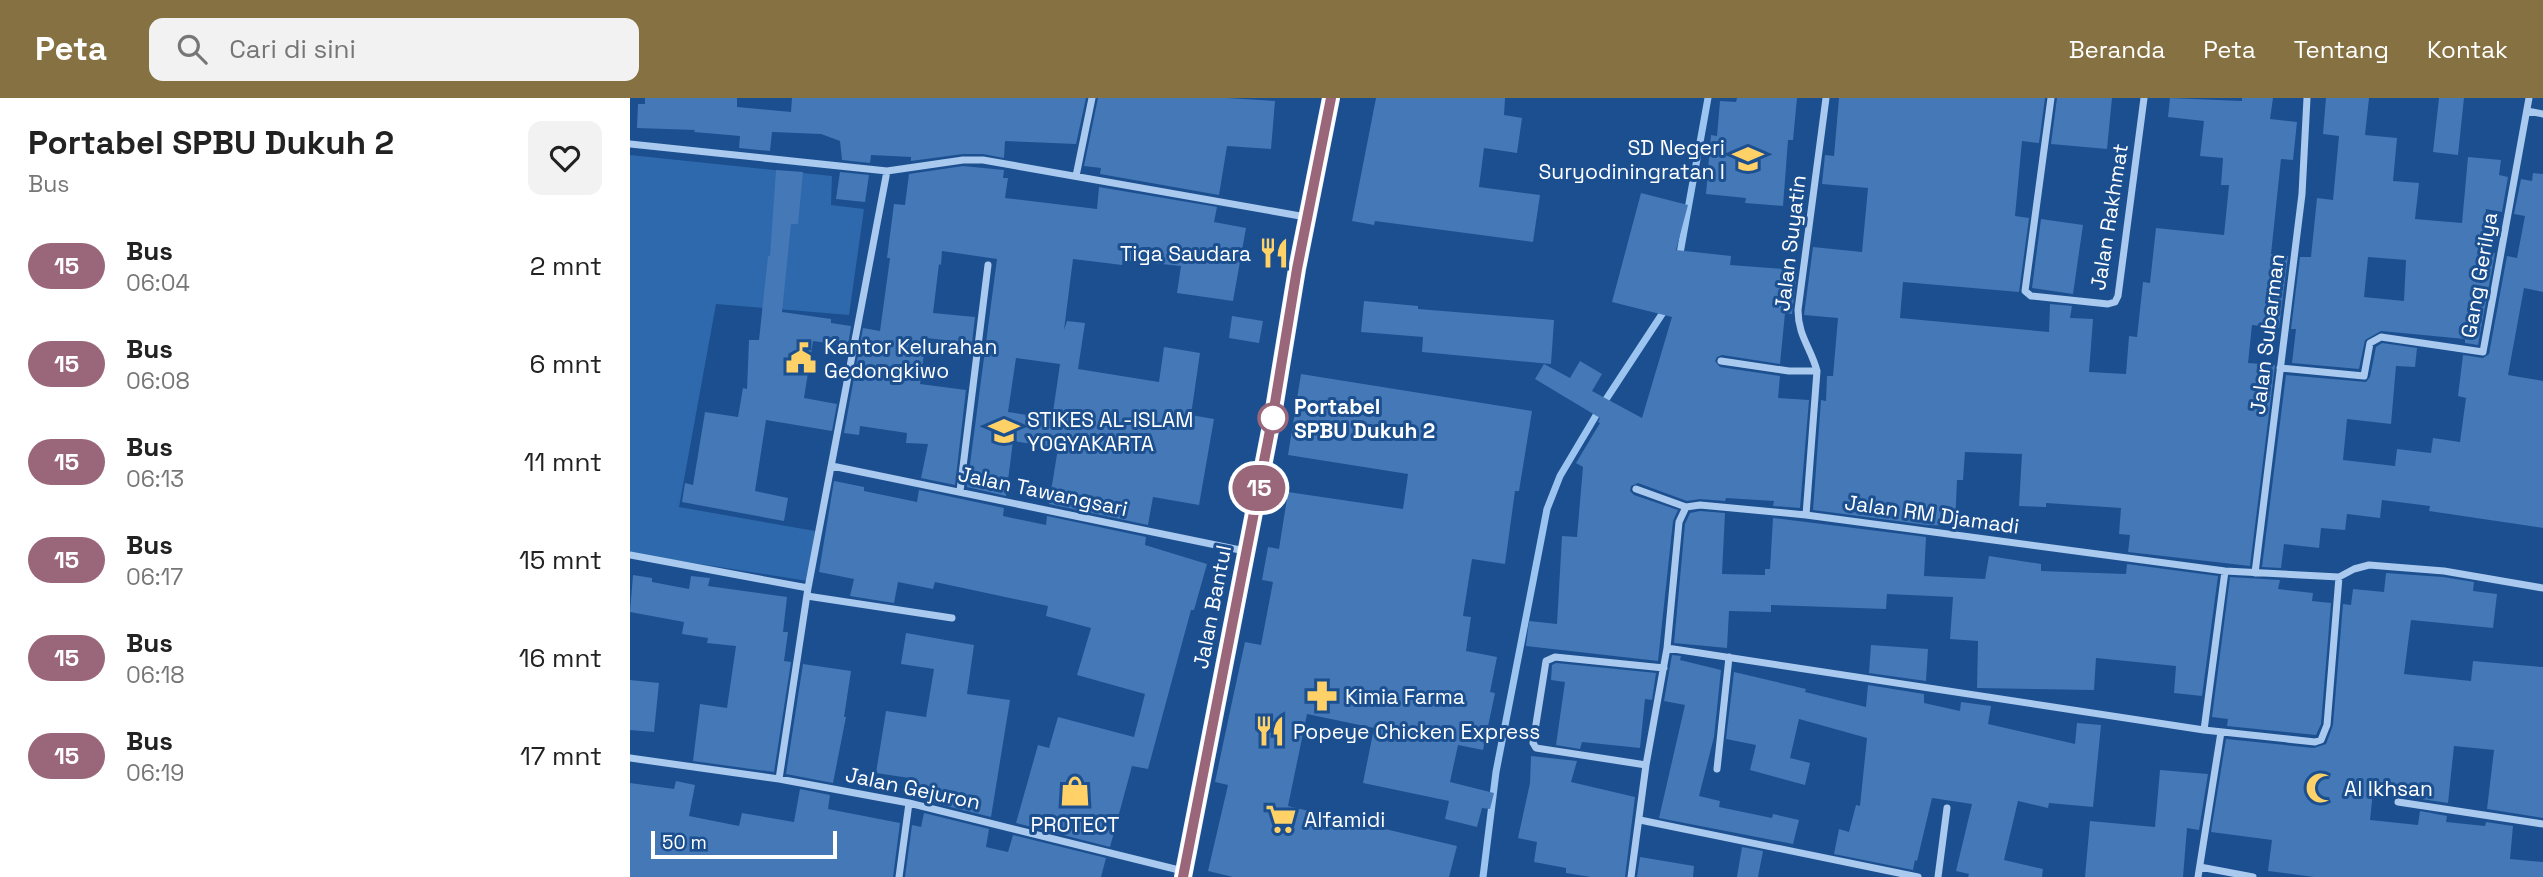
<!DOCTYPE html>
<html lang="id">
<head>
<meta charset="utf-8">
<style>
	body { margin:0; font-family:"Space Grotesk",sans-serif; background:#f2f2f2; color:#222; height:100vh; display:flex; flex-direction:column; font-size:26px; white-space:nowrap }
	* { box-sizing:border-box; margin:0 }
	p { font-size:23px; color:#767676 }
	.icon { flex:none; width:38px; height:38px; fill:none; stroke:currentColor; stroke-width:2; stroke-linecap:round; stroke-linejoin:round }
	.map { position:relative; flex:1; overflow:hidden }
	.details { display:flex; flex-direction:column; background:#fff; width:630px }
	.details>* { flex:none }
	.badge { padding:0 14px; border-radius:23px; font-size:24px; line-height:46px }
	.scale { position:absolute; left:21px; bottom:18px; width:186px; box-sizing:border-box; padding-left:7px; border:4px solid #fff; border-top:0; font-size:19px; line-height:24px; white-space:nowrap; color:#fff; -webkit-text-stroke:5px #1b4f8f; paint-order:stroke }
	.map>.badge { position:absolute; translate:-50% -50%; box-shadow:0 0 0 4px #fff }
	.round { display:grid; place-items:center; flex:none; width:74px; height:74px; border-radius:14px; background:#f2f2f2 }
	.overview { display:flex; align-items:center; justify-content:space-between; height:119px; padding:0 28px }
	h1 { font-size:33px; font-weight:600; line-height:52px }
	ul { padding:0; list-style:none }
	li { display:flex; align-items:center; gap:21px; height:98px; padding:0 28px }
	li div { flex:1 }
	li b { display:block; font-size:26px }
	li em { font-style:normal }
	li .badge { min-width:77px; font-weight:700; text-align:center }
	header { display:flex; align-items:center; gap:42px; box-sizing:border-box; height:98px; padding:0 35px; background:#857141; color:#fff }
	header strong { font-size:33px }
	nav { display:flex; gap:38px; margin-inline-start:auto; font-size:24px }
	.search { width:490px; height:63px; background:#f2f2f2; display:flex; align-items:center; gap:18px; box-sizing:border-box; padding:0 24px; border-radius:14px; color:#767676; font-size:26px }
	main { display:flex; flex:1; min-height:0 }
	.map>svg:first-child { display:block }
	.green { fill:#2e69ad }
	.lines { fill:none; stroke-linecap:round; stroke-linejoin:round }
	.stream { stroke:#9cc4f0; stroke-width:7 }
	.building { fill:#4478b7; fill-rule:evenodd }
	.minor { stroke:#a9c9ee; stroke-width:7 }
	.primary { stroke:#f0f6ff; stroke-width:18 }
	.line-casing { stroke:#fff; stroke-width:16 }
	.line { stroke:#99667a; stroke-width:10 }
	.stop-dot { fill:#fff; stroke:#99667a; stroke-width:3.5 }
	.labels { text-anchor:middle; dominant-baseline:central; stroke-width:6; stroke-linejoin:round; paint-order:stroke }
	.poi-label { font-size:21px; fill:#fff; stroke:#1b4f8f; text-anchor:start }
	.street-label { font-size:21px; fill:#fff; stroke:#1b4f8f }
	.stop-label { font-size:21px; font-weight:bold; fill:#fff; stroke:#1b4f8f; text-anchor:start }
</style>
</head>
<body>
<header>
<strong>Peta</strong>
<div class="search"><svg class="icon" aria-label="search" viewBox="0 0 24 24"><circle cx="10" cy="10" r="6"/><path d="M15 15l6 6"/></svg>Cari di sini</div>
<nav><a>Beranda</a><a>Peta</a><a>Tentang</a><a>Kontak</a></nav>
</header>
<main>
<section class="details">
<div class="overview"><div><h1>Portabel SPBU Dukuh 2</h1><p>Bus</p></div><a class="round"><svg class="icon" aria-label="heart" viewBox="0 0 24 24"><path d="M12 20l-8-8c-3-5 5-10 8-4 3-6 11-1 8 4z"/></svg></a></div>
<ul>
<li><span class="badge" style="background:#99667a;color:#fff">15</span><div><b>Bus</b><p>06:04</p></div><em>2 mnt</em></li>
<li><span class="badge" style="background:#99667a;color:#fff">15</span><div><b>Bus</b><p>06:08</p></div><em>6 mnt</em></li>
<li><span class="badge" style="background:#99667a;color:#fff">15</span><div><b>Bus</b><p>06:13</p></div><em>11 mnt</em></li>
<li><span class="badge" style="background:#99667a;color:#fff">15</span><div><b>Bus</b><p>06:17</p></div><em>15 mnt</em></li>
<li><span class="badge" style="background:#99667a;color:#fff">15</span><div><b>Bus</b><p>06:18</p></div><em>16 mnt</em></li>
<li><span class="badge" style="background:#99667a;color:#fff">15</span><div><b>Bus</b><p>06:19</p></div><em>17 mnt</em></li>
</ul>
</section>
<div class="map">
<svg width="1913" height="779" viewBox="0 0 1913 779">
	<rect width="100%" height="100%" fill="#1b4f8f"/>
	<path class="green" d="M0,57L202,78L201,107L234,111L219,217L86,206L49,409L185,433L178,483L0,455Z"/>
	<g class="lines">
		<path class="stream" d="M1049,161L1078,0
			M853,779L866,674L917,411L930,378L971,309L1036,210"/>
	</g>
	<path class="building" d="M15,0H107V9L161,14L162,0H456L446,46L375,43L374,60L353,56H333L281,63V59L241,57L240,65L212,62L210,43L191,36L142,34L140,53L109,50L110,38L64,34L65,32L7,30L8,6H15Z
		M468,0H597L645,3L641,51L597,48L589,97L470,76L471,70L454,68Z
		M746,0H875L874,17L892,20L887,55L854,50L849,89L910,97L903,144L745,123L744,127L722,123Z
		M1107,0H1167L1163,42H1158L1153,108L1115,105L1116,100L1076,96L1081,37L1087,38L1090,3L1106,4Z
		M1209,0H1415L1409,45L1392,43L1385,118L1399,120L1389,194L1273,184L1270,220L1419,234L1420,206L1442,208L1440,220L1463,221L1459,274L1496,276L1499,238L1507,239L1513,184L1520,185L1526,130L1594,137L1599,87H1591L1593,60L1570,58L1574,23L1538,19L1540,0L1612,3V0H1643L1640,21L1667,24L1663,62L1651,61L1641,156L1658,158L1649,230L1622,227L1618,265L1645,267L1620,468L1498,454L1500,437L1489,436L1491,410L1416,405V409L1389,408L1392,356L1335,354L1333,382H1327L1325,428L1297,427L1183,412L1191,302L1196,303L1197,278H1203L1208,220L1174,217L1183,149L1232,154L1238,90L1192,86L1195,57L1204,58Z
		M1427,0H1482L1477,51L1421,46Z
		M1696,0H1739L1735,37L1767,40L1763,83L1789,85L1785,121L1832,125L1838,59L1871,62L1869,77L1878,79L1872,114L1856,111L1851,153L1865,155L1848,247L1835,245V241L1751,233L1735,242L1729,271L1662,265L1666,231H1661L1670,159H1681L1687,100L1703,102L1709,38L1693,36ZM1738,159L1776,162L1774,203L1734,199Z
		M1809,0H1834L1828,57L1803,54Z
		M333,68L374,72L373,80H378L375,100L467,111L469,89L587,109L584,124L616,130L603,203L547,195L551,168L493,162L492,167L443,161L434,232L437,223L455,225L448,271L529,284L534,249L570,255L561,317L584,321L569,407L523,399L518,427L419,406L428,350L383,343L376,398L337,389L367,161L312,153L311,167L309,166L303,215L345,219L342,245L296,240L290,286L336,292L325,387L291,380L298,346L276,345L277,335L230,328L229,337L214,335L233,230L250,233L260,160H257L264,106L275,107L279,76ZM386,260L430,266L422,321L378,314Z
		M146,72L173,74L168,126H161L152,214L201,221V225L221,228L218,248L183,243L174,300L207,306L202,333L136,322L125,393L158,400L154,423L52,404L55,385L63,387L75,314L108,319L113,290L117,291L119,242H129L138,158H140Z
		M210,74L239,77L235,104L206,101Z
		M1903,75L1913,76V194L1894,190L1878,277L1913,283V430L1799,413L1800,408L1752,402L1750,420L1717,416L1715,432L1691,430L1689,450L1654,446L1651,470L1632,469L1656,277L1736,284L1740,279L1746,249L1752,245L1787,250L1785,269L1766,268L1761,326L1717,321L1713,362L1765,368L1767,351L1801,355L1803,340L1830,344L1836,300L1828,298L1833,257L1853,260L1859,256L1877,158L1887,160L1895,118L1884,116L1891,81L1902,83Z
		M1011,95L1058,107L1046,152L1101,158L1100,167L1167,172L1162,216L1155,215L1150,266L1092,257L1087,259L1085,263L1090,269L1150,278L1148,300L1179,302L1170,410L1143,408L1144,403L1096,400L1095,403L1070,401L1057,403L1008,385L1001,388L1000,393L1004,397L1048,412L1043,423L1028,563L896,548L899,523L927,526L932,438L947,439L953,369L946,365L970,325L968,324L970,320L905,281L914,266L940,280L950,263L972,276L962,293L1012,320L1042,219L982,204Z
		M1411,121L1453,127L1443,196L1402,190Z
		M734,203L788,208V211L924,222L921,266L792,254L793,239L731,234Z
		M602,218L633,223L629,245L599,240Z
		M671,276L902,313L889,393H885L875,466L842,461L833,518L841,519L836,553L867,559L860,594L865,595L853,652L828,647L820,684L864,695L860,711L852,710L847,729L815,721L819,703L733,685L744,630L677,616L658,708L827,748L819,779H603L578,773L598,687L585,684L602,604L615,544L631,547L643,484L632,482L638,449L649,451L658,394L773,411L778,376L658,357Z
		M204,383L234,389V393L287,404L289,392L374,410L373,418L416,427L417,418L516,439L515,447L577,466L564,512H561L518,671L502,668L480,749L386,725L408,647L419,650L428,619L504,639L515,596L447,577L461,530L416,518L418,508L305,484L303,491L268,484L264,505L220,498L224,481L189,474Z
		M1070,413L1095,415L1092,476L1135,477V471H1140L1143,420L1296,439L1294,478L1355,481L1359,458L1411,466V473L1496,476L1497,466L1588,478L1572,598L1544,595L1546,568L1466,560L1464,592L1347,590L1348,543L1320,541L1323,499L1257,496L1256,511L1141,507V514L1099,513L1097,550L1044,545L1055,426L1060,415Z
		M1756,475L1813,479L1844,484L1843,493L1867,496L1863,530L1781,522L1774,576L1841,583L1843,563L1913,569V720L1857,711L1864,652L1824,648L1818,705L1791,701L1792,689L1744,684L1740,722L1788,727L1790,713L1817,718L1816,724L1855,728L1856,724L1883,728L1880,761L1913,764V779H1684L1638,773L1642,742L1581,734L1596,641L1684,650L1696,646L1703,627L1713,506L1721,507L1723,491L1754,494Z
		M3,477L22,480V484L59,491L61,478L80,480L78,488L157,499L153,534H158L154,563L161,564L144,674L63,663L70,606L97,610L106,548L77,545L78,540L52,536L54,524L0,514Z
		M1600,479L1650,482L1648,491L1683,495L1682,503L1701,505L1691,626L1686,637L1597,628L1598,621L1582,619Z
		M276,535L344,547L337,596L380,602L361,719L296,703L298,689L285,687L286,681L246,675L256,613L296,619L304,571L271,566Z
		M1241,547L1298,551L1296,583L1239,575Z
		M1042,557L1051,558L1050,562L1091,572L1084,639L1069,698L1090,703L1089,709L1142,720L1143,716L1169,722L1163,746L1029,720L1055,607L1034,603Z
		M926,565L1026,575L1022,602L1015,601L1010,650L952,644L950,651L926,647L935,584L921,582L922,567Z
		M173,566L221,573L214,619H216L203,685L156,676Z
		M1104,574L1176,591L1175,594L1236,609L1238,587L1294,596V605L1330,613L1331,604L1361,608L1358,626L1445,646L1447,625L1471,627L1463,709L1419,705L1418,710L1388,703L1374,762L1413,771L1412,779H1338L1339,776L1326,773L1342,706L1302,700L1287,763L1285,762L1283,772L1204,756L1209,731L1219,734L1226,707L1230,708L1237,640L1169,621L1160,660L1180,665L1175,687L1120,672L1126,647L1096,641Z
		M0,582L29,585L24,634L0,632Z
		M901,658L947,663L941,684L1005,699L995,779H961L936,775V770L904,764L907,744L888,740L900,685Z
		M1530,672L1578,676L1569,732L1557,730L1553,779H1455L1460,723L1525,729Z
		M46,683L65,687L59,718L109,728L112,715L164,724L170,691L200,697L198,711L270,725L263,779H0V685L44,691Z
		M294,715L359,731L356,749L378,754L383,737L476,760L471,779H275L282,727L291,729Z
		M1112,749L1133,753L1128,779H1107Z
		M1010,759L1064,768L1063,779H1007Z"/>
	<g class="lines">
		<path class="minor" d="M1421,0L1395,193L1401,198L1478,206L1485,204L1488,198L1514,0
			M1897,13L1913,16
			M0,46L257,73L333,62H353L676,119
			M446,78L462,0
			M1091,263L1159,273H1187
			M1650,270L1734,278L1740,245L1751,239L1853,254L1899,0
			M202,368L615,453
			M1006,391L1056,409
			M330,393L358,167
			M1176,417L1187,273C1181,250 1168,238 1168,212L1196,0
			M0,457L178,490
			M1625,475L1672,96L1677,0
			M177,498L322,520
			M1037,550L1574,632L1685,644L1691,642L1697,627L1709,479
			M1574,632L1595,473
			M0,660L149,681L279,705L553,773
			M1016,667L906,650L903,645L916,563L925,559L1034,570
			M1087,671L1099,559
			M149,681L178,490L257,73
			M1768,704L1913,726
			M1010,722L1288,779
			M1570,769L1623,779
			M269,779L279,705
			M1001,779L1016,667L1037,550L1049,424L1056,409L1070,407L1176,417L1595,473L1709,479L1724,471L1739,467L1814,473L1913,490
			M1308,779L1317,710
			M1568,779L1591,634"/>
		<path class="primary" d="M553,779L643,317L667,171L701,0"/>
	</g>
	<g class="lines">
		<g class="line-casing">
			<path id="line" d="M553,779L643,317L667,171L701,0"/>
		</g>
		<use href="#line" class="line"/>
	</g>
	<defs>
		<g id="school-bare" transform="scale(2.415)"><path d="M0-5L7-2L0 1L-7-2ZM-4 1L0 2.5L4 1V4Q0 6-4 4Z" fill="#ffd166" stroke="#1b4f8f" stroke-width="2.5" paint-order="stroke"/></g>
		<g id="restaurant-bare" transform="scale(2.415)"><path d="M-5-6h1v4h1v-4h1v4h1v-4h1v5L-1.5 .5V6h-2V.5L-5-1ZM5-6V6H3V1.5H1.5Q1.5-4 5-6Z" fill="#ffd166" stroke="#1b4f8f" stroke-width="2.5" paint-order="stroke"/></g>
		<g id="civic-bare" transform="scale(2.415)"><path d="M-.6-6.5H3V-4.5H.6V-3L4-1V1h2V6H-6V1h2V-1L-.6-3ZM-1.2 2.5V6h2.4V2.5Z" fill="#ffd166" stroke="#1b4f8f" stroke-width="2.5" paint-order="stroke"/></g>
		<g id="university-bare" transform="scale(2.415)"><path d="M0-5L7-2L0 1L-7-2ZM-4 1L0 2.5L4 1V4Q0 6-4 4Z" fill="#ffd166" stroke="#1b4f8f" stroke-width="2.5" paint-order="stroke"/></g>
		<g id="pharmacy-bare" transform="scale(2.415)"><path d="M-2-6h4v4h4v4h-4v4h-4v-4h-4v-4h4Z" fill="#ffd166" stroke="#1b4f8f" stroke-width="2.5" paint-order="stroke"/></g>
		<g id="mosque-bare" transform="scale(2.415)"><path d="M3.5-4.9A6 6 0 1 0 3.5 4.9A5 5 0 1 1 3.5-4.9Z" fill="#ffd166" stroke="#1b4f8f" stroke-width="2.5" paint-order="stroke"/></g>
		<g id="shop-bare" transform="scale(2.415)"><path d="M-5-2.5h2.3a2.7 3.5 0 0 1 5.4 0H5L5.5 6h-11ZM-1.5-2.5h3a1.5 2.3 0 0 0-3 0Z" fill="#ffd166" stroke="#1b4f8f" stroke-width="2.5" paint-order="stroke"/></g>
		<g id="supermarket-bare" transform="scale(2.415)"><path d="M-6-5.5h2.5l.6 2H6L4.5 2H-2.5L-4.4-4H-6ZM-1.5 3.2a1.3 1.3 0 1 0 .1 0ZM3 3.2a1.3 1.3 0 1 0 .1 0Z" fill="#ffd166" stroke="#1b4f8f" stroke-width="2.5" paint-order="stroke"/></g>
	</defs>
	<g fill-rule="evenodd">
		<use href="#school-bare" x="1118" y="61"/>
		<use href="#restaurant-bare" x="644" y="155"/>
		<use href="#civic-bare" x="171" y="260"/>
		<use href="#university-bare" x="374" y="333"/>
		<use href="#pharmacy-bare" x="692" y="598"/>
		<use href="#restaurant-bare" x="640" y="633"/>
		<use href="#mosque-bare" x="1691" y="690"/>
		<use href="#shop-bare" x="445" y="693"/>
		<use href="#supermarket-bare" x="651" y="721"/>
	</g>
	<circle class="stop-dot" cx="643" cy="320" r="14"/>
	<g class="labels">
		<g class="poi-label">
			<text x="1095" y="49" text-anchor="end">SD Negeri<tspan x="1095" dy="24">Suryodiningratan I</tspan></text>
			<text x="621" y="155" text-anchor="end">Tiga Saudara</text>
			<text x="194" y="248">Kantor Kelurahan<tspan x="194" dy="24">Gedongkiwo</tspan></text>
			<text x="397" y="321">STIKES AL-ISLAM<tspan x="397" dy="24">YOGYAKARTA</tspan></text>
			<text x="715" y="598">Kimia Farma</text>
			<text x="663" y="633">Popeye Chicken Express</text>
			<text x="1714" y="690">Al Ikhsan</text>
			<text x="674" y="721">Alfamidi</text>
			<text x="445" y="726" text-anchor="middle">PROTECT</text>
		</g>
		<g class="street-label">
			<text transform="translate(1479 119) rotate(-81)">Jalan Rakhmat</text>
			<text transform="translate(1160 145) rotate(-83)">Jalan Suyatin</text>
			<text transform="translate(1849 177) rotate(-80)">Gang Gerilya</text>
			<text transform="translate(1637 236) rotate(-83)">Jalan Subarman</text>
			<text transform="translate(413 393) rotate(12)">Jalan Tawangsari</text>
			<text transform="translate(1302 416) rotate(8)">Jalan RM Djamadi</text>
			<text transform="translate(582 509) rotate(-79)">Jalan Bantul</text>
			<text transform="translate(283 690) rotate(12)">Jalan Gejuron</text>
		</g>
		<g class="stop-label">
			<text x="664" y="308">Portabel<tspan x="664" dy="24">SPBU Dukuh 2</tspan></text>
		</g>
	</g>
</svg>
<div class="scale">50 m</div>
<b class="badge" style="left:629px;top:390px;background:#99667a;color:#fff">15</b>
</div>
</main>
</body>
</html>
